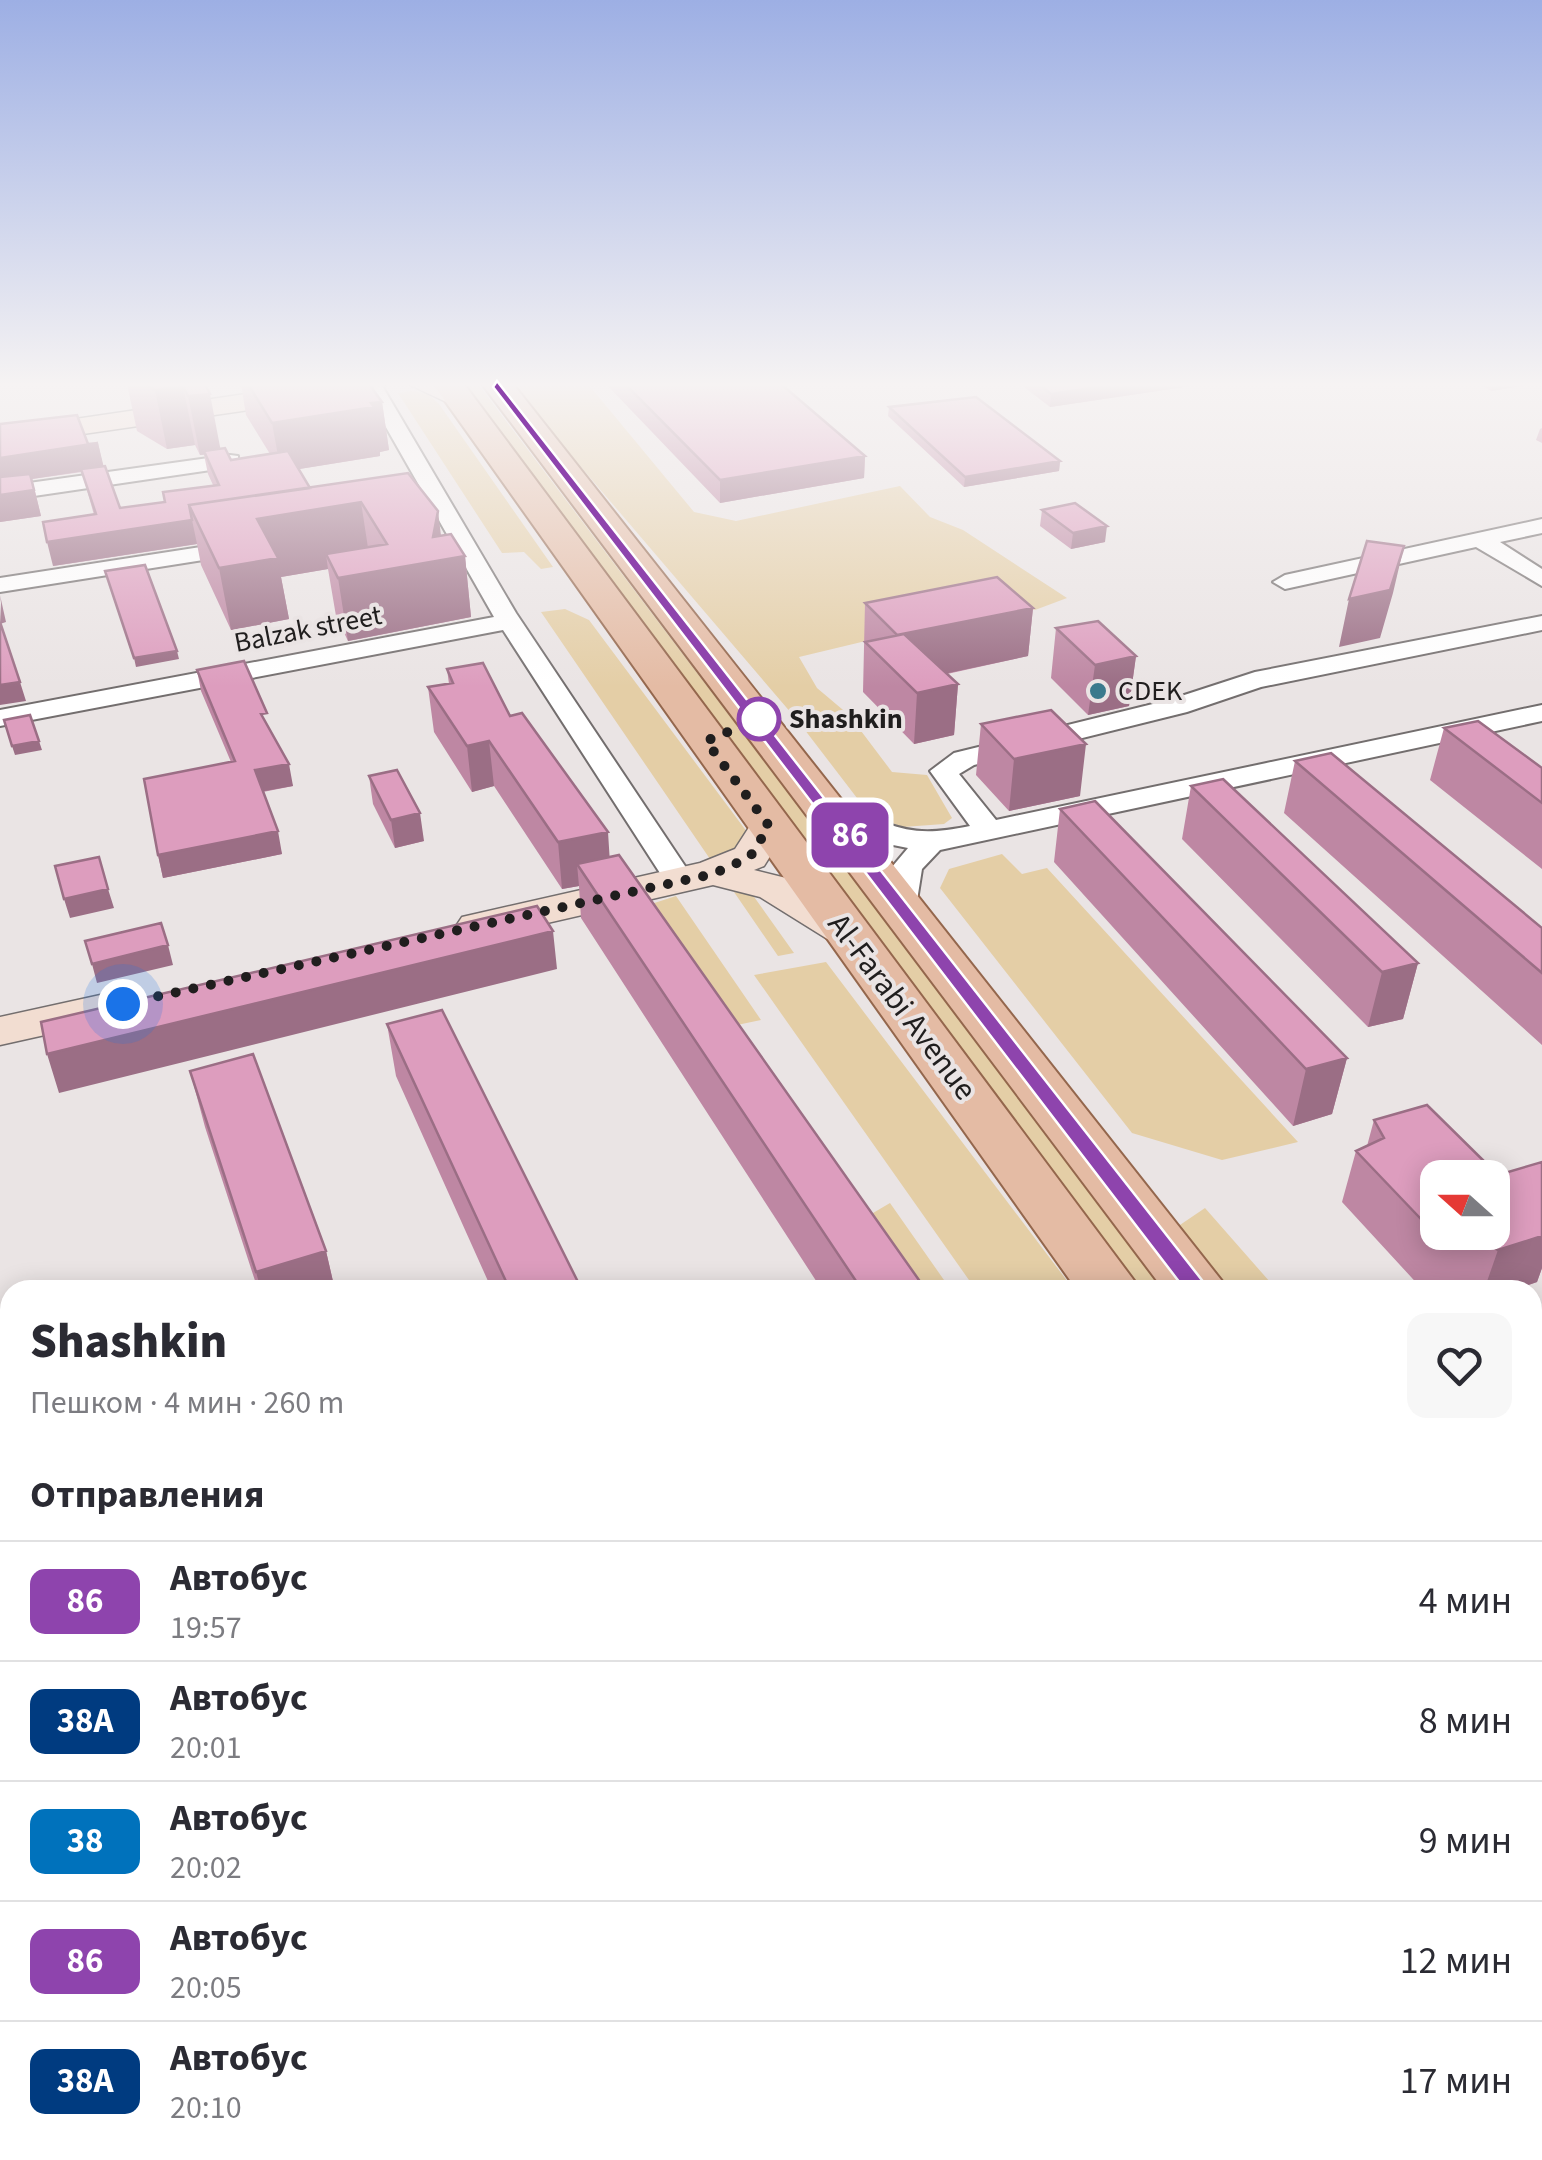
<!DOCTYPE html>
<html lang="ru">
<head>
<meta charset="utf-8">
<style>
	body { margin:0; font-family:"Source Sans 3",sans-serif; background:#f7f7f7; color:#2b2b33; height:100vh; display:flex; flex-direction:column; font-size:38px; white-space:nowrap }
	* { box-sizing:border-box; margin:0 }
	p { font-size:32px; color:#7c7c81 }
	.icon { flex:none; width:55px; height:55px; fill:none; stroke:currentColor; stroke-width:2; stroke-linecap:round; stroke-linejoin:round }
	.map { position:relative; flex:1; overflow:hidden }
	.details { position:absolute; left:0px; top:1280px; width:1542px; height:880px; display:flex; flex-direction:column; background:#fff; border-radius:30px 30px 0 0; box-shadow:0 5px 25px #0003 }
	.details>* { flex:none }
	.badge { padding:0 20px; border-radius:15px; font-size:35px; line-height:65px }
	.needle { width:65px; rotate:291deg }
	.buttons { position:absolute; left:1420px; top:1160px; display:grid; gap:20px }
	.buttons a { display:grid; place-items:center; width:90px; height:90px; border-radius:20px; background:#fff; box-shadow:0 5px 25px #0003; font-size:50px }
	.you { position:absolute; width:50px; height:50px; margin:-25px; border:8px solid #fff; border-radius:50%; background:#1a73e8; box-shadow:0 0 0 15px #1a73e833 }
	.map>.badge { position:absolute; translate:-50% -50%; box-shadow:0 0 0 5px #fff }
	h2 { padding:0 30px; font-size:38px; line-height:90px }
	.round { display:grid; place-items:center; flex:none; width:105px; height:105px; border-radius:20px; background:#f7f7f7 }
	.summary { display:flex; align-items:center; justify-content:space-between; height:170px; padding:0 30px }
	h1 { font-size:48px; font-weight:800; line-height:75px }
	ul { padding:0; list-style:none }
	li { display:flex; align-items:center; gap:30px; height:120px; padding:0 30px; border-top:2px solid #e1e1e2 }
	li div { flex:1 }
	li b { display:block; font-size:38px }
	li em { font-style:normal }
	li .badge { min-width:110px; font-weight:700; text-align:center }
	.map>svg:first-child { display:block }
	.green { fill:#e4cea6 }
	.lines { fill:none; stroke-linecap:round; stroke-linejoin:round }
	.river { fill:#cda7de; fill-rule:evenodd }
	.street-casing { stroke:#736e6e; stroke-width:4 }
	.secondary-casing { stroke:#736e6e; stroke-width:3 }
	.primary-casing { stroke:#94674d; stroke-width:4 }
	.street { fill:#fff; fill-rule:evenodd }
	.secondary { fill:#f2ddd1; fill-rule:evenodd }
	.primary { fill:#e4bba4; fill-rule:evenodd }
	.wall { fill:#be87a3 }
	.shaded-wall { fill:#9b6e85 }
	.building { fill:#dd9dbe; stroke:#9b6e85; stroke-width:2.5; fill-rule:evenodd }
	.line { fill:#8e44ad; stroke:#fff; stroke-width:2.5 }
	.walk { stroke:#201e1e; stroke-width:10; stroke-dasharray:0 18 }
	.poi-dot { fill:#3a7a8d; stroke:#eae4e4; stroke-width:4 }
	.stop-dot { fill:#fff; stroke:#8e44ad; stroke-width:5 }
	.labels { text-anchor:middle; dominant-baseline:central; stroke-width:8; stroke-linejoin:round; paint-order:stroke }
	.far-street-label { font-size:28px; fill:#201e1e; stroke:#eae4e4 }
	.far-poi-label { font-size:28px; fill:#201e1e; stroke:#eae4e4; text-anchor:start }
	.far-stop-label { font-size:28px; font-weight:bold; fill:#201e1e; stroke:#eae4e4; text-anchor:start }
	.street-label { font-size:32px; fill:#201e1e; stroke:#eae4e4 }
</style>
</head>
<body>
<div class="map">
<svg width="1542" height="2160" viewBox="0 0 1542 2160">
	<rect width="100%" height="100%" fill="#eae4e4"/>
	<path class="green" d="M463,384H478L1165,1290H1141Z
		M510,384H588L694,512L736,521L900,486L930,517L963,530L1067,598L1035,610L1020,604L799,657L817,688L849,715L892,772L927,775L952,818L944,824L903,827L870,815L798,721Z
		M411,391L427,393L439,404L553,567L541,569L524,552L502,553L398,393Z
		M565,609L589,620L753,840L723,863L710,859L541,612Z
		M1002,854L1022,874L1047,868L1298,1142L1222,1160L1132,1133L940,888L949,869Z
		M734,892L752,894L794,953L778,956Z
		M676,896L761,1020L737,1025L642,907Z
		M826,962L1074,1290H976L754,975Z
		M890,1203L951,1290H899L856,1223Z
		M1205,1208L1277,1290H1223L1174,1229Z
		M10,1964V2107L0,2109V1967Z
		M1533,1972L1542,1986V2160H742L764,2150H1532Z"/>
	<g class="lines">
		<path class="river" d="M421,2150H557L553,2160H417Z"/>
		<g class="street-casing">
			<path id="street" d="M381,384L516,613L695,881L691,887H669L503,630L0,726V710L494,617L362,385Z
				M230,455L238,456V466L0,501V487Z
				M1542,519V533L1500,542L1542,569V586L1476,547L1285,589L1273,582L1285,575Z
				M246,540L254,542V552L0,592V578Z
				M1542,616V630L1261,687L1187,712L974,765L959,774L996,820L1542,705V721L940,850L922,869L915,913L904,915L888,906L892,867L908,848L873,841L826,823L821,817L836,808C896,823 904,840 970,826L930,771L954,753L1169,700L1255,672Z"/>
		</g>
		<g class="secondary-casing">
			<path id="secondary" d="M314,384H386L373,392L0,446V430Z
				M408,384H445L473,400L459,408Z
				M769,814L783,818L789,826L764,866L754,870L790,879L859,922L866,931L859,940L844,944L829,940L760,897L713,885L477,939L462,935L456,926L462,917L700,863L735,849L755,818Z
				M114,992L130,996L137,1006L130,1016L0,1045V1017Z"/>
		</g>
		<g class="primary-casing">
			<path id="primary" d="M433,384H464L1141,1290H1077Z
				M482,384H513L1229,1290H1164Z
				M1532,1685L1542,1689V1767L1532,1764Z
				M1532,1829L1542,1832V1921L1532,1917Z"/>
		</g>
		<use href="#street" class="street"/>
		<use href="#secondary" class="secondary"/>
		<use href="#primary" class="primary"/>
	</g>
	<path class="wall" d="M127,384H205L220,449L231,460L270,454L246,415L241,384H373L374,390L382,402L389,450L380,452V456L299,469L310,488L408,473L441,536L465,556L471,617L348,641L336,616L328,569L281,577L289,619L231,630L201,565L197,544L53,566L94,515L82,472L32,479L41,516L0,522V495L88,444L98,443L103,466L120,508L165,502L163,492L213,485L208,474L204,455H200L195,445L167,449L137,431Z
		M606,384H781L865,456L864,478L720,503Z
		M1020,384H1191V386L1050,407Z
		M1480,384H1533L1491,391Z
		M889,407L1060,461L1059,471L964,487L888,416Z
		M1542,428V443L1536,440L1540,429Z
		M1042,510L1105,542L1071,549L1040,526Z
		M865,603L1033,608L1028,656L947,674L958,684L954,735L914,744L863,692Z
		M1056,628L1136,656L1129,706L1088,715L1051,678Z
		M447,669L510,716L610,857L926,1290H822L581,918L579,886L562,889L494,786L472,792L434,732L428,687L449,684Z
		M197,670L270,729L293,786L263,792L282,854L163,878L158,855L231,762L201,691Z
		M981,724L1080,796L1009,811L976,775Z
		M1444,728L1542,768V869L1430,780Z
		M1295,761L1542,928V1045L1284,813Z
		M369,776L424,841L395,848L373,804Z
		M1191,786L1418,963L1403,1019L1368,1027L1182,839Z
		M1060,809L1347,1058L1332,1114L1293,1126L1054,862Z
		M387,1024L582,1290H492L396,1076Z
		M190,1071L326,1251L335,1290H258L205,1127Z
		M1374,1120L1498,1175L1542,1162V1268L1537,1282L1514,1290H1464L1457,1285L1423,1290L1342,1202L1356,1151L1367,1146Z"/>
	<path class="shaded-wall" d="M367,384H373L375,403L382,402L389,450L380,452V456L281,472L272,423Z
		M1118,384H1191V386L1050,407L1051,394Z
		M1493,384H1533L1491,391Z
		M183,386L195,445L167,449L155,390Z
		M210,394L221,452L200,455L188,396Z
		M98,443L104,468L32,479L41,516L0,522V458Z
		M865,456L864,478L720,503V480Z
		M1060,461L1059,471L964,487L965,477Z
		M361,502L370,561L326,554L328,569L281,577L289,619L231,630L219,568L196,520Z
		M438,511L444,560L465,556L471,617L348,641L338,578L433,537Z
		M192,520L197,544L53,566L47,542Z
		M1107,526L1105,542L1071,549L1073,533Z
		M1404,546L1393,593L1380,638L1339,647L1349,599Z
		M0,595L6,622L0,624L1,603Z
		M1033,608L1028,656L906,682L897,635Z
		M177,651L179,659L136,667L134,658Z
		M1136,656L1129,706L1088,715L1095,665Z
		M20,682L26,701L0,705V685Z
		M958,684L954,735L914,744L917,693Z
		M39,741L42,750L15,755L12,746Z
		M489,741L494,786L472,792L467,746Z
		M1086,744L1080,796L1009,811L1014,759Z
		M289,764L293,786L259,792L255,770Z
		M420,813L424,841L395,848L391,820Z
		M278,831L282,854L163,878L158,855Z
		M608,832L611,879L577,864L579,886L562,889L558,842Z
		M108,889L114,908L70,918L64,899Z
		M553,931L557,969L59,1093L47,1054Z
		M168,945L173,965L97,983L92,964Z
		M1418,963L1403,1019L1368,1027L1382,972Z
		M1347,1058L1332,1114L1293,1126L1306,1069Z
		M1542,1219V1268L1537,1282L1514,1290H1484L1498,1250Z
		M326,1251L335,1290H261L256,1272Z
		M0,1563L10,1590V1663L0,1667Z
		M10,1755V1818L9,1819L0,1802V1759Z"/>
	<path class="building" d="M145,384H205L210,394L188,396L183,386L155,390Z
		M248,384H369L382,402L371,403L374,407L272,423Z
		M625,384H781L865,456L720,480Z
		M1038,384H1118L1051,394Z
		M976,397L1060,461L965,477L889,407Z
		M77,415L88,444L98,443L0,458V424Z
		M225,448L231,460L288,451L310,488L189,505L192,520L47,542L43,522L96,514L81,469L105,466L120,508L165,502L163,492L219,485L204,451Z
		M408,473L438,511L433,537L451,534L465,556L338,578L326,554L387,544L361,502L257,519L278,558L219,568L189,505Z
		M30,474L34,490L0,495V477Z
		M1075,503L1107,526L1073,533L1042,510Z
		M1367,541L1404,546L1390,590L1349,599Z
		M145,565L177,651L134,658L105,571Z
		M997,577L1033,608L897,635L865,603Z
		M1098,621L1136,656L1095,665L1056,628Z
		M0,622L20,682L0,685Z
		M904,634L958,684L917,693L865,642Z
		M244,661L267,713L261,714L289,764L255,770L278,831L158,855L144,779L235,761L197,670Z
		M483,663L510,716L522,713L608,832L558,842L489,741L467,746L428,687L453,683L447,669Z
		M1051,710L1086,744L1014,759L981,724Z
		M30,715L39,741L12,746L4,720Z
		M1478,721L1542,768V803L1444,728Z
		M1331,753L1542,928V973L1295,761Z
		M397,770L420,813L391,820L369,776Z
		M1223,779L1418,963L1382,972L1191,786Z
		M1095,801L1347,1058L1306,1069L1060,809Z
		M619,855L926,1290H862L577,864Z
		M99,857L108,889L64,899L55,866Z
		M537,906L553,931L47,1054L41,1022Z
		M161,923L168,945L92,964L85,941Z
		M442,1010L582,1290H510L387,1024Z
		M253,1054L326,1251L256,1272L190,1071Z
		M1427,1105L1498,1175L1542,1162V1236L1498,1250L1475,1234L1440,1239L1356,1151L1384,1138L1374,1120ZM1438,1178H1492V1232H1438Z
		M10,1649V1755L0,1759V1653Z"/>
	<linearGradient id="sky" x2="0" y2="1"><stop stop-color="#9dafe4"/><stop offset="0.56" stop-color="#f6f3f3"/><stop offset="1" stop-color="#f6f3f3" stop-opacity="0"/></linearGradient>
	<rect width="1542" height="687" fill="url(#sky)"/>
	<path class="line" d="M497,381L1205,1284V1296H1190L493,387Z"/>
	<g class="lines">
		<path class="walk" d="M123,1004L713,874L750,857L769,826L706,741L759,719"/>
	</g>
	<circle class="poi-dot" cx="1098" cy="691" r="10"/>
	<circle class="stop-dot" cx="759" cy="719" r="20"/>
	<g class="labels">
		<g class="far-street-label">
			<text transform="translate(308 629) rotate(-11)">Balzak street</text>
		</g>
		<g class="far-poi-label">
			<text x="1118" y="691">CDEK</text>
		</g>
		<g class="far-stop-label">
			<text x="789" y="719">Shashkin</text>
		</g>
		<g class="street-label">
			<text transform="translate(902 1007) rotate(53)">Al-Farabi Avenue</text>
		</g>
	</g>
</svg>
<div class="buttons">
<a><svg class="needle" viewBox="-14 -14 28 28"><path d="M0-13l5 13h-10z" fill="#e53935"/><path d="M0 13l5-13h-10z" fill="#7c7c81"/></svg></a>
</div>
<div class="you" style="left:123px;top:1004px"></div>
<b class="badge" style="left:850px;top:835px;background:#8e44ad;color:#fff">86</b>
<section class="details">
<div class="summary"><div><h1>Shashkin</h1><p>Пешком · 4 мин · 260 m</p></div><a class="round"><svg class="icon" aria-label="heart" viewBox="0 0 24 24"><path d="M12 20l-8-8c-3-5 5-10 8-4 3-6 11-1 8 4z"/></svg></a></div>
<h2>Отправления</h2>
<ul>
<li><span class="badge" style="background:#8e44ad;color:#fff">86</span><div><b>Автобус</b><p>19:57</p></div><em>4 мин</em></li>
<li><span class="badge" style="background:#003b80;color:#fff">38А</span><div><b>Автобус</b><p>20:01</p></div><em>8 мин</em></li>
<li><span class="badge" style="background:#0072bc;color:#fff">38</span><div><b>Автобус</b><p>20:02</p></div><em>9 мин</em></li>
<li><span class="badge" style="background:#8e44ad;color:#fff">86</span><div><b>Автобус</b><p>20:05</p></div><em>12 мин</em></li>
<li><span class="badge" style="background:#003b80;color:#fff">38А</span><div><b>Автобус</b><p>20:10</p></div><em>17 мин</em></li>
</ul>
</section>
</div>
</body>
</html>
